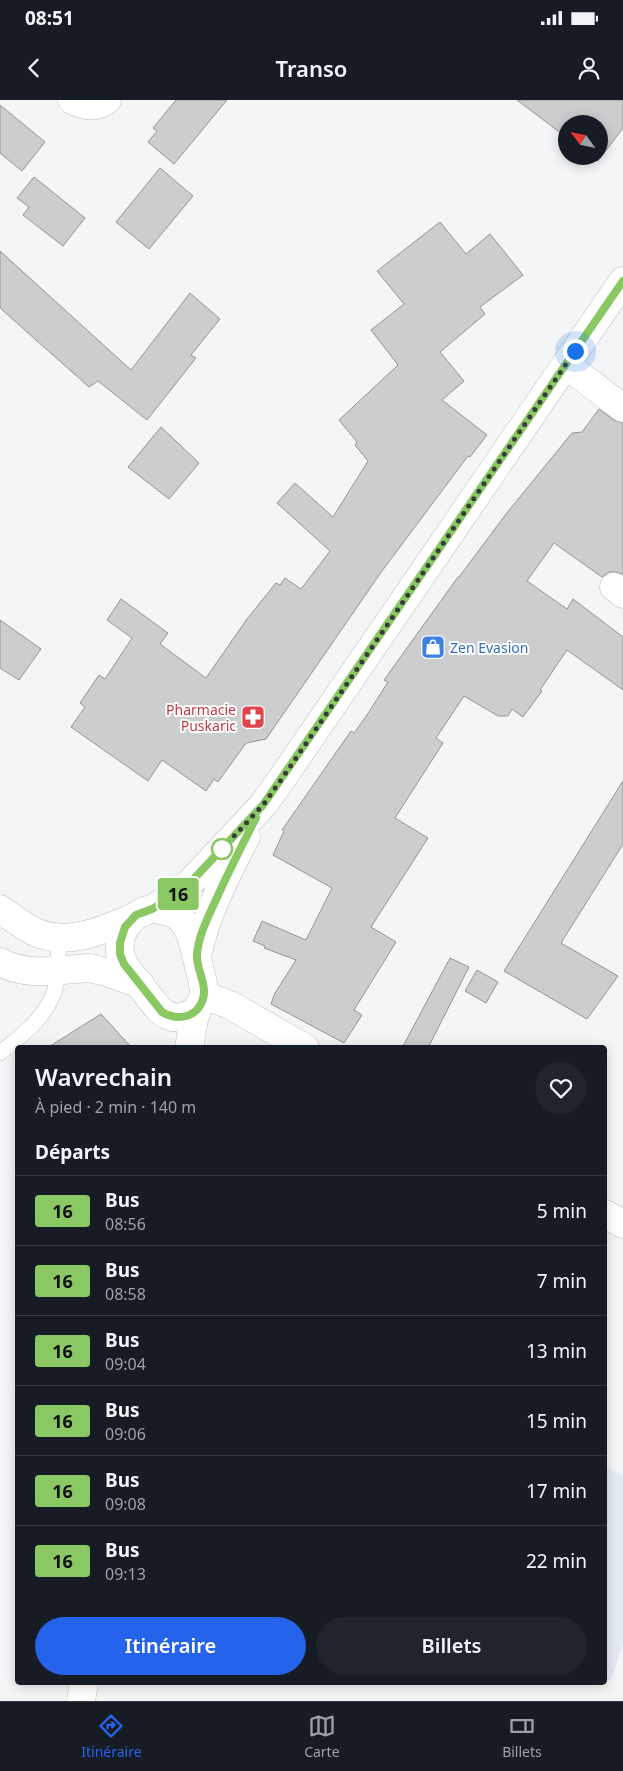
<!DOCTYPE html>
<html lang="fr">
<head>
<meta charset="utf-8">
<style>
	body { margin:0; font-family:"Noto Sans",sans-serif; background:#20242c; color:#f1f3f6; height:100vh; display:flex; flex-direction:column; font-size:19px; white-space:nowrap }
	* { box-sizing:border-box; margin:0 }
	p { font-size:16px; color:#9ea1a6 }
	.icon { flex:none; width:28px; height:28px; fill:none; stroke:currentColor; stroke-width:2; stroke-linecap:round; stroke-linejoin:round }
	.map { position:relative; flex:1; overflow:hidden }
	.side { position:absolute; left:15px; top:945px; width:592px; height:640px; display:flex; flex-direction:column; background:#171b24; border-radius:5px; box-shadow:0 2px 12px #0003 }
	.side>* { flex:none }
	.badge { padding:0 10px; border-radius:4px; font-size:18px; line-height:32px }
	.needle { width:32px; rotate:303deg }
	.controls { position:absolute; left:558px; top:15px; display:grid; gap:10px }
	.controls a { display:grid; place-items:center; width:50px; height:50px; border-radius:50%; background:#171b24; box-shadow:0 2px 12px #0003; font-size:25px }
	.you { position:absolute; width:25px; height:25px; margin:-12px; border:4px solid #fff; border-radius:50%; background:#1a73e8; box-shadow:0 0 0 8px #1a73e833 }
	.map>.badge { position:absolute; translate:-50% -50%; box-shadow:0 0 0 2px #fff }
	h2 { padding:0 20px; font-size:19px; line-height:45px }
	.round { display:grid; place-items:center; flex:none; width:52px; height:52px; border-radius:26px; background:#20242c }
	.overview { display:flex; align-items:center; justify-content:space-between; height:85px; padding:0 20px }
	h1 { font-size:24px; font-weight:600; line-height:38px }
	.primary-button { display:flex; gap:10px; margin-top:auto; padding:10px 20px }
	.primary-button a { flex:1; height:58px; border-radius:30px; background:#2563eb; color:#fff; font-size:20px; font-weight:600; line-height:58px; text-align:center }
	.primary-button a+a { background:#20242c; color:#f1f3f6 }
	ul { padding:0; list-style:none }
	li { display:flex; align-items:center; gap:15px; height:70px; padding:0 20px; border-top:1px solid #363941 }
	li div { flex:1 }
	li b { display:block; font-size:19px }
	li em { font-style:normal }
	li .badge { min-width:55px; font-weight:700; text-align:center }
	.status { display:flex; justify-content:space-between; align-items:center; height:35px; padding:0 25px; background:#171b24; direction:ltr }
	.status svg { height:14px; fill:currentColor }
	header { display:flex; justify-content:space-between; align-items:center; height:65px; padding:0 20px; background:#171b24; font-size:22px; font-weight:600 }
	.menu { display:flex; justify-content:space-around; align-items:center; height:70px; border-top:1px solid #363941; background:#171b24; font-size:14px; color:#9ea1a6 }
	.menu a { display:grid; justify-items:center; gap:2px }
	.menu .current { color:#2563eb }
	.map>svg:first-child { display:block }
	.built { fill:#e4eaf2 }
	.building { fill:#cccdcf; stroke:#949596 }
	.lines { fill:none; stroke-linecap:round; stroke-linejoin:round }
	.service-casing { stroke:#bdbfc0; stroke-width:16 }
	.minor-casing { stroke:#bdbfc0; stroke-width:29 }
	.secondary-casing { stroke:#bdbfc0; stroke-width:29 }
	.service { stroke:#fff; stroke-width:15 }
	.minor { stroke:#fff; stroke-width:28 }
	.secondary { stroke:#fff; stroke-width:28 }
	.line-casing { stroke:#fff; stroke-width:11 }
	.line { stroke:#8ac864; stroke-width:8 }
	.walk { stroke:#393a3b; stroke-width:5; stroke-dasharray:0 9 }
	.stop-dot { fill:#fff; stroke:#8ac864; stroke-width:2.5 }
	.labels { text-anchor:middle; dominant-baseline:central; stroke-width:4; stroke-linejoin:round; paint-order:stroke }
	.shop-label { font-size:14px; fill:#366cbe; stroke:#fff; text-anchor:start }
	.health-label { font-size:14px; fill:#be3a42; stroke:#fff; text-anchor:end }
</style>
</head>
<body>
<div class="status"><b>08:51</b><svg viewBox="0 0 49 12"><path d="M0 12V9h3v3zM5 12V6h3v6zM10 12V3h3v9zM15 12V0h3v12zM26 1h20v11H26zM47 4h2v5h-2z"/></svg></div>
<header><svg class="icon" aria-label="back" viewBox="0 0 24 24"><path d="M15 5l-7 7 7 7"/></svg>Transo<svg class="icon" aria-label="person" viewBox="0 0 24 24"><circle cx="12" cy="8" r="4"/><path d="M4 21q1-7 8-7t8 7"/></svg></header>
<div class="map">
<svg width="623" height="1601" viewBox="0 0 623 1601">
	<rect width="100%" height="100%" fill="#f4f5f7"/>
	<path class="built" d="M605,1367L623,1375V1545L611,1580L605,1578Z"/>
	<path class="building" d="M176,0H227L174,64L148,42L157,31L153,28Z
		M517,0H623V28L598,61L591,56H599V24H566V37Z
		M0,5L45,42L22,71L0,53Z
		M160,68L193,96L149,149L116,122Z
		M34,77L85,118L63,146L23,115L29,107L17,98Z
		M440,122L466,154L490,134L523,175L480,207L485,214L440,252L464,281L442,300L487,335L470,357L468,356L382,471L266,639L246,643L218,682L214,679L206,691L162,660L148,681L71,627L85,607L80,603L99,575L105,579L132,538L107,520L121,499L168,533L160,544L206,578L247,519L276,483L280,485L285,478L301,489L330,451L277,403L295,383L333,417L368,361L355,345L357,342L339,320L398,265L371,230L404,204L377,171Z
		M0,151L131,270L190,193L220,219L191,255L196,258L147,320L98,281L89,287L0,208Z
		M599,309L614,320L623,323V474L616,472H609L602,477L554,443L527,481L567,509L573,499L623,537V590L567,550L540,590L542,591L523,617L512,609L508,616H498L464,596L436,638L443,643L395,718L428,738L371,827L396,842L354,910L362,915L344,943L271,904L275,893L296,860L264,848L265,846L253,841L262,821L306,840L332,788L273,755L284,731L282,730L351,631L354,633L367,615L388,582L384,580L458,477H459L506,414L572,333L582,332Z
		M161,327L199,363L169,399L128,367Z
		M0,520L41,549L19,580L0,568Z
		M623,681V744L561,843L618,876L587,919L504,871Z
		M450,858L469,867L432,940L428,948H402Z
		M477,870L498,882L486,903L465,891Z
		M101,914L132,948H47Z"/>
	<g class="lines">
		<g class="service-casing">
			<path id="service" d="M0,953C22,935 44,920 54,892C60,875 58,854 58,837"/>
		</g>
		<g class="minor-casing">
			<path id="minor" d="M72,0C84,6 96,8 107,0
				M566,265L623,308
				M614,487L623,494
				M0,809C11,816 21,825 33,831C65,847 102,831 132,818
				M0,862C27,877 59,870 89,868L107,872L140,884
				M203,898L214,899L230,905L305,948
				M605,1114L623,1124"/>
		</g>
		<g class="secondary-casing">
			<path id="secondary" d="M152,809L179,793L189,784L263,705L281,680L623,181
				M152,809C188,810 191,833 198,862C200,872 204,883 204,893C201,910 185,923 167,915C158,911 152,900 146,893C139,883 128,873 123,862C113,839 127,814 152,809Z
				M197,856C206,814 226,775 246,737
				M189,948L194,919L199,906
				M81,1601L84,1582"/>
		</g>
		<use href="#service" class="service"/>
		<use href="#minor" class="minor"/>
		<use href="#secondary" class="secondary"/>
	</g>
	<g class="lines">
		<g class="line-casing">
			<path id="line" d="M256,718C241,747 227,775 214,804C207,819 198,838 197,855C196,871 210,887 201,904C193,919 175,920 162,912L124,864L120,854V843L125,827L136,815L152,809L170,799L189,784L263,705L623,181"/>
		</g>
		<use href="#line" class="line"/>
		<path class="walk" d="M222,749L263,705L281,680L575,251"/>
	</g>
	<defs>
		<g id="shop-square" transform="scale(1.25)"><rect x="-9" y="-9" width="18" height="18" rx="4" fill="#3f7fe0" stroke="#fff"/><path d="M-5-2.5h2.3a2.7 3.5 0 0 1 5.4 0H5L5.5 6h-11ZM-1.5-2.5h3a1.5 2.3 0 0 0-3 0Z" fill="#fff"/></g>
		<g id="pharmacy-square" transform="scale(1.25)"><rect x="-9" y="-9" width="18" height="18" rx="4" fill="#e0444e" stroke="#fff"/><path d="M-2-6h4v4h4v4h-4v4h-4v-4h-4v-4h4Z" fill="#fff"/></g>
	</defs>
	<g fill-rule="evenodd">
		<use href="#shop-square" x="433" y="547"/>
		<use href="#pharmacy-square" x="253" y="617"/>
	</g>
	<circle class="stop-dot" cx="222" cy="749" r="10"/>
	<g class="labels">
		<g class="shop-label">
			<text x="450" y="547">Zen Evasion</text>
		</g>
		<g class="health-label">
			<text x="236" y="609">Pharmacie<tspan x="236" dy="16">Puskaric</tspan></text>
		</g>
	</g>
</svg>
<div class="controls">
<a><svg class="needle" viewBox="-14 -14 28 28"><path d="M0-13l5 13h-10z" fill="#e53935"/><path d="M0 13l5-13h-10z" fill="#9ea1a6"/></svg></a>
</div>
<div class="you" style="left:575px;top:251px"></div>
<b class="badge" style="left:178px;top:794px;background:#8ac864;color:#111">16</b>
<section class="side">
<div class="overview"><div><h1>Wavrechain</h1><p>À pied · 2 min · 140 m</p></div><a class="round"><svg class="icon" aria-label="heart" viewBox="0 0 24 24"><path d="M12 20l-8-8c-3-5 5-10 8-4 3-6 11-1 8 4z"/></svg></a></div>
<h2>Départs</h2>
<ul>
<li><span class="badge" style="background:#8ac864;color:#111">16</span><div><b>Bus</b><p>08:56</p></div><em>5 min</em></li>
<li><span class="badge" style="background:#8ac864;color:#111">16</span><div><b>Bus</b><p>08:58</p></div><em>7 min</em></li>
<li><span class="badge" style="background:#8ac864;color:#111">16</span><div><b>Bus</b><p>09:04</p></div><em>13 min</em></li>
<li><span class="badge" style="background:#8ac864;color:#111">16</span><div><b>Bus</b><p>09:06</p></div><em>15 min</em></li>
<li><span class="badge" style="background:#8ac864;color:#111">16</span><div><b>Bus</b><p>09:08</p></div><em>17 min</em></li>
<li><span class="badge" style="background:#8ac864;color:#111">16</span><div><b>Bus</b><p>09:13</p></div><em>22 min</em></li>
</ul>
<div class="primary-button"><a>Itinéraire</a><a>Billets</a></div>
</section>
</div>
<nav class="menu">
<a class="current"><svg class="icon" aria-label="directions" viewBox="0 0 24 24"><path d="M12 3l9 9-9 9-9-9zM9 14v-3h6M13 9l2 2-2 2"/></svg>Itinéraire</a>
<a><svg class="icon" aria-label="map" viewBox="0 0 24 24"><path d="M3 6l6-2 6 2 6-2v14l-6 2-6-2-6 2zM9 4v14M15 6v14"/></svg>Carte</a>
<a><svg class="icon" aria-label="tickets" viewBox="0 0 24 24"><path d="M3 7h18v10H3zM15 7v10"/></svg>Billets</a>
</nav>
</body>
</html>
